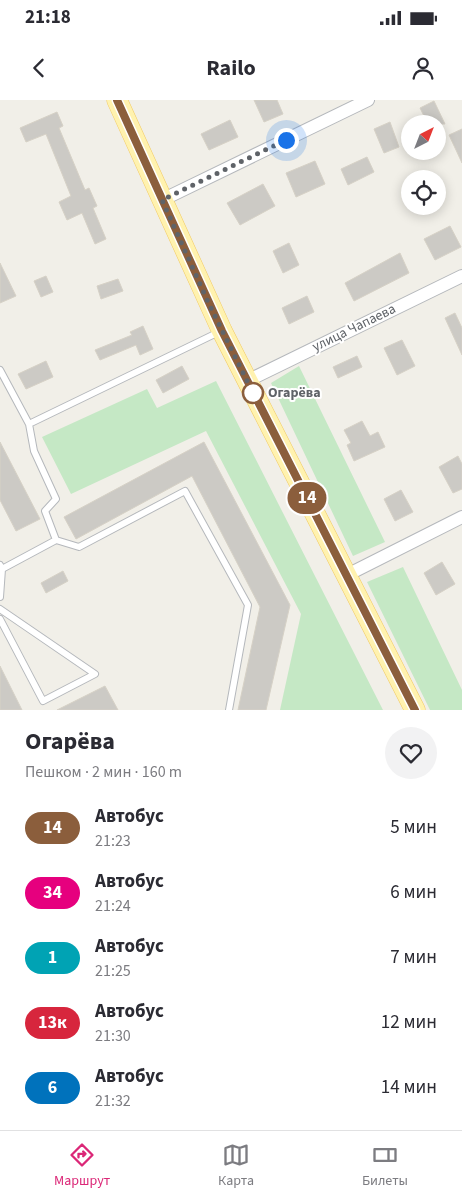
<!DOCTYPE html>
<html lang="ru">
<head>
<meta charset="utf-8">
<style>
	body { margin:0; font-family:"Source Sans 3",sans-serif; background:#f2f2f3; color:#2b2b33; height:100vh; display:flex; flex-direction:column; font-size:19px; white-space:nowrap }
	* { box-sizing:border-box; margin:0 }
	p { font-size:16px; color:#7c7c81 }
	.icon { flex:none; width:28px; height:28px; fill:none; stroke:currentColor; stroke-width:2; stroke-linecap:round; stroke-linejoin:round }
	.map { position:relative; height:610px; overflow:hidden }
	.panel { display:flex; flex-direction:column; background:#fff; flex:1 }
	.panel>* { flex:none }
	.badge { padding:0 10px; border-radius:16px; font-size:18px; line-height:32px }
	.needle { width:32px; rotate:42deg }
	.controls { position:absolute; left:401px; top:15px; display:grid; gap:10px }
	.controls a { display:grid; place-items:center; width:45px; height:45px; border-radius:50%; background:#fff; box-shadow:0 2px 12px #0003; font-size:25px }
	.you { position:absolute; width:25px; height:25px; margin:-12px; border:4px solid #fff; border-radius:50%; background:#1a73e8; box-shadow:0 0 0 8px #1a73e833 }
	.map>.badge { position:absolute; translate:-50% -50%; box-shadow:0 0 0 2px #fff }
	.round { display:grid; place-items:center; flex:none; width:52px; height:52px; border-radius:26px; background:#f2f2f3 }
	.headline { display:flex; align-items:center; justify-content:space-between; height:85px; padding:0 25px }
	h1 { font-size:24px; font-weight:700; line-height:38px }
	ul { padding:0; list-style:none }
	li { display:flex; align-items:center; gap:15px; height:65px; padding:0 25px }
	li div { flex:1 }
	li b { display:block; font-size:19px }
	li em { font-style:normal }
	li .badge { min-width:55px; font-weight:700; text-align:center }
	.status { display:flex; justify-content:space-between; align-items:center; height:35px; padding:0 25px; background:#fff; direction:ltr }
	.status svg { height:14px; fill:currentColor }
	header { display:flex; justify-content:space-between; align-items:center; height:65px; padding:0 25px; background:#fff; font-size:22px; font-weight:700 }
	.menu { display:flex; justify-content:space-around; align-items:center; height:70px; border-top:1px solid #e1e1e2; background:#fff; font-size:14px; color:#7c7c81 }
	.menu a { display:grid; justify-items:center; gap:2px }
	.menu .current { color:#db2777 }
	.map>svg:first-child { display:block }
	.green { fill:#c5e8c5 }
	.building { fill:#cccac5; stroke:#d6d1c6 }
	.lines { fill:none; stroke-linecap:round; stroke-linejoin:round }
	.lane-casing { stroke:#b5b8bc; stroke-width:8 }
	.street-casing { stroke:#b5b8bc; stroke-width:14 }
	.primary-casing { stroke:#f2c960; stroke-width:21 }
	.lane { stroke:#fff; stroke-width:6 }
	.street { stroke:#fff; stroke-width:12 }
	.primary { stroke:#fff2af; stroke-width:20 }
	.line-casing { stroke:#fff; stroke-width:11 }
	.line { stroke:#8b5e3c; stroke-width:8 }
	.walk { stroke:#5f6368; stroke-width:5; stroke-dasharray:0 9 }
	.stop-dot { fill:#fff; stroke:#8b5e3c; stroke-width:2.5 }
	.labels { text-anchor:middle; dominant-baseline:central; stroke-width:4; stroke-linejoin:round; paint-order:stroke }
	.street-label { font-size:14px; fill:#5f6368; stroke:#fff }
	.stop-label { font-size:14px; font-weight:bold; fill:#5f6368; stroke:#fff; text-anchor:start }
</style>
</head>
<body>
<div class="status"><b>21:18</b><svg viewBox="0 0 49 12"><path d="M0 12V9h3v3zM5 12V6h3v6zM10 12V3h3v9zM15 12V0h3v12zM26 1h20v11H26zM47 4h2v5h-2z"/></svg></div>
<header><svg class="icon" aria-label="back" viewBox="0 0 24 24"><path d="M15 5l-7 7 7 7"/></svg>Railo<svg class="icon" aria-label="person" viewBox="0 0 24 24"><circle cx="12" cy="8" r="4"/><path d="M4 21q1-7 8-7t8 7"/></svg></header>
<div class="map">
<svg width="462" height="610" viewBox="0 0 462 610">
	<rect width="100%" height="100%" fill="#f1efe8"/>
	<path class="green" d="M299,266L385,442L353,456L271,283Z
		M216,281L383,610H280L301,514L206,331L71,394L42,337L147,289L157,308Z
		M403,467L462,590V610H430L367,482Z"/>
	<path class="building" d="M254,0H277L283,14L264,22Z
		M434,1L445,24H428L420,8Z
		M57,12L63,26L59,28L85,90L89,88L97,106L93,108L106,139L95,144L82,113L67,120L59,102L71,96L46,34L26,42L20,28Z
		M230,20L238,37L209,50L201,34Z
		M390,22L399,47L384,53L374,29Z
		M462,29V63L449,35Z
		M367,57L374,72L348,85L341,69Z
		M315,61L325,84L296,97L286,73Z
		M263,84L275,106L240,125L227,103Z
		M450,126L461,147L435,160L424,139Z
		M289,143L299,165L283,173L273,151Z
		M400,153L409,173L354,201L345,183Z
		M0,163L16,196L0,203Z
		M46,176L53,192L41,197L34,181Z
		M118,179L123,191L101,199L97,186Z
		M307,196L314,212L289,224L282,208Z
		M455,213L462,228V255L445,218Z
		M143,226L153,249L140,255L136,245L100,260L95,250L132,235L130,232Z
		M402,240L415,266L397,275L384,248Z
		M357,256L362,267L338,278L333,267Z
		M46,261L53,277L26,289L18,274Z
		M182,266L189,279L163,293L156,280Z
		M362,321L370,336L378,332L385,347L354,361L347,345L351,343L344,330Z
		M0,342L40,419L16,431L0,400Z
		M204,342L290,505L266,610H238L260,507L192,376L76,439L64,417Z
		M458,356L462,364V389L453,393L439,367Z
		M401,390L413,412L395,421L384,399Z
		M442,462L455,484L436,495L424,473Z
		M63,471L68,481L46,493L41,483Z
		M0,566L22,610H0Z
		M105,586L118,610H57Z"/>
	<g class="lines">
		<g class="lane-casing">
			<path id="lane" d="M221,231L29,324L34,351L56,399L45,411L56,440L79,447L185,391L248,505L229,610
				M0,270L29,324
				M0,465L2,469L56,440
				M0,497L2,469
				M0,509L95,574L43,601L0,519"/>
		</g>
		<g class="street-casing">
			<path id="street" d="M162,100L368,0
				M247,281L462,176
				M347,475L462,417"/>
		</g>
		<g class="primary-casing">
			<path id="primary" d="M117,0L222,231L415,610"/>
		</g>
		<use href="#lane" class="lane"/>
		<use href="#street" class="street"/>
		<use href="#primary" class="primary"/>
	</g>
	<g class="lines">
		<g class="line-casing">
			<path id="line" d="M117,0L222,231L415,610"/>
		</g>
		<use href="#line" class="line"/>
		<path class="walk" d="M253,293L254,295L209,204L162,100L286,40"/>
	</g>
	<circle class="stop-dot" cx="253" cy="293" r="10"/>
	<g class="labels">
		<g class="street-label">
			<text transform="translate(354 228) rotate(-26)">улица Чапаева</text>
		</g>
		<g class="stop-label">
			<text x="268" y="293">Огарёва</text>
		</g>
	</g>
</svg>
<div class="controls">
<a><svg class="needle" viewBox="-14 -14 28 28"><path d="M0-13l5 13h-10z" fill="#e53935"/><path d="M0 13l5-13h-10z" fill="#7c7c81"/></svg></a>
<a><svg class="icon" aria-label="locate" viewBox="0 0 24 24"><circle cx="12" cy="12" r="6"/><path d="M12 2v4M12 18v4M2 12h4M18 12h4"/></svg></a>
</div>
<div class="you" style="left:286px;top:40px"></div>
<b class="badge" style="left:307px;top:398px;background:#8b5e3c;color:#fff">14</b>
</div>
<section class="panel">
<div class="headline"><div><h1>Огарёва</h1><p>Пешком · 2 мин · 160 m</p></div><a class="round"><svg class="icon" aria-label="heart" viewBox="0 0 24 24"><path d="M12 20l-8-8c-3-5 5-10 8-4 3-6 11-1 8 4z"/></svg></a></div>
<ul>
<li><span class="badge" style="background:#8b5e3c;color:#fff">14</span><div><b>Автобус</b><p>21:23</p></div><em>5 мин</em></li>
<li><span class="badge" style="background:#e6007e;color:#fff">34</span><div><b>Автобус</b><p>21:24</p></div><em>6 мин</em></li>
<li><span class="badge" style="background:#00a3b4;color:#fff">1</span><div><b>Автобус</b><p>21:25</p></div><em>7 мин</em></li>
<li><span class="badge" style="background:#d7263d;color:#fff">13к</span><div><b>Автобус</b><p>21:30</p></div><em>12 мин</em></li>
<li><span class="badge" style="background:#0072bc;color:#fff">6</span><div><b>Автобус</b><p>21:32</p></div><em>14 мин</em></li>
</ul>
</section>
<nav class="menu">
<a class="current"><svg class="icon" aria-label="directions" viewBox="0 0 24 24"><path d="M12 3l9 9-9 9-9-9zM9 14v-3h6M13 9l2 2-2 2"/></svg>Маршрут</a>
<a><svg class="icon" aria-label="map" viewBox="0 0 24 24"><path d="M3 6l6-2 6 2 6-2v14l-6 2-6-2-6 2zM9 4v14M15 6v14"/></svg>Карта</a>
<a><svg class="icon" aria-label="tickets" viewBox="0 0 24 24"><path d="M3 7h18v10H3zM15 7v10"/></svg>Билеты</a>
</nav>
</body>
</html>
